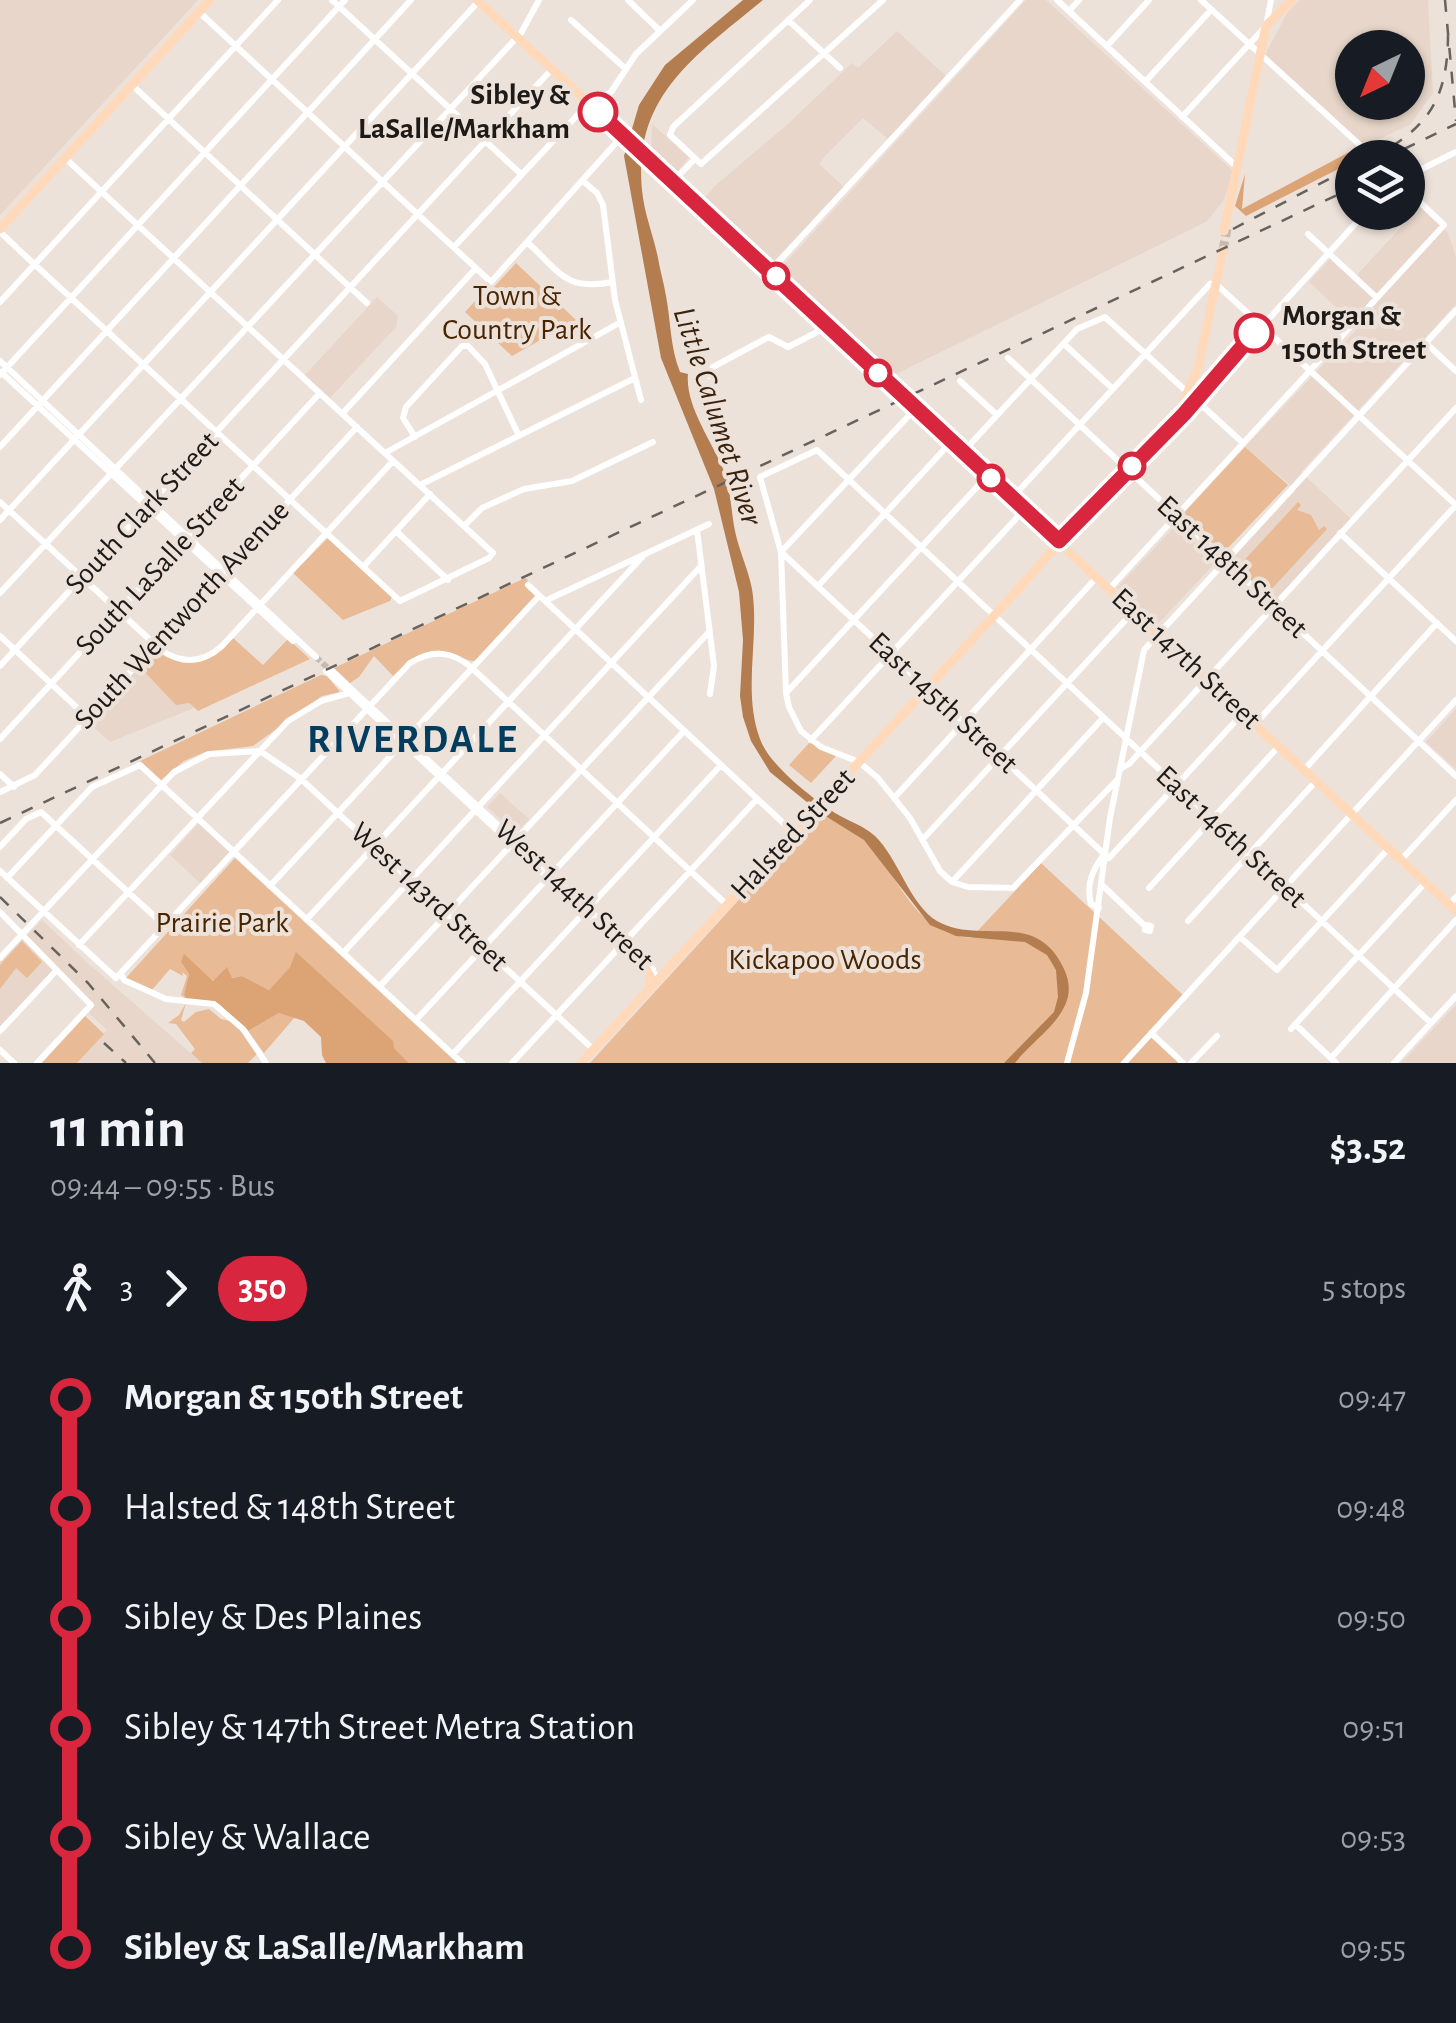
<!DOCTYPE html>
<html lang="en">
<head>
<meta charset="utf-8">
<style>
	body { margin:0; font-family:"Alegreya Sans",sans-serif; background:#242831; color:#f1f3f6; height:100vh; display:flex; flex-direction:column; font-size:38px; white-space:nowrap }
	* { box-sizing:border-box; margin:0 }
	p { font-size:32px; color:#9ea1a6 }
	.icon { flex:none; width:55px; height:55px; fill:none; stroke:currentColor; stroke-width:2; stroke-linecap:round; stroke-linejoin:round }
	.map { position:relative; height:1063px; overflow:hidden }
	.drawer { display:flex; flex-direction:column; background:#171b24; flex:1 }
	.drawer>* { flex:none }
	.badge { padding:0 20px; border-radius:32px; font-size:35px; line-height:65px }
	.needle { width:65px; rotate:223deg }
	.controls { position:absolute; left:1335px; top:30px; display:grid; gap:20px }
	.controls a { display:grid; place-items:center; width:90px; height:90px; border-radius:50%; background:#171b24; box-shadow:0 2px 8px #0004; font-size:50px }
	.map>.badge { position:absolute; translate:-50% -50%; box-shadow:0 0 0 5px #fff }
	.legs { display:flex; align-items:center; gap:15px; height:110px; padding:0 50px; font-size:32px }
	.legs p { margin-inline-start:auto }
	.summary { display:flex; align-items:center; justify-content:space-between; height:170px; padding:0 50px }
	h1 { font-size:55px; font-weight:600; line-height:75px }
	ul { padding:0 50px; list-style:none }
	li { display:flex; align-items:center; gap:35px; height:110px; font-size:38px }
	li i { display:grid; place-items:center; width:15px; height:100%; margin:0 12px; background:currentColor }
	li i::after { content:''; width:25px; height:25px; margin:-12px; border:8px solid; border-radius:50%; background:#171b24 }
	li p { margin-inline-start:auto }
	li:first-child i { background:linear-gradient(#0000 50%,currentColor 0) }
	li:last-child i { background:linear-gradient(currentColor 50%,#0000 0) }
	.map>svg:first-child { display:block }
	.built { fill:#e7d6c9; fill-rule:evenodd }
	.green { fill:#e8ba95 }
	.forest { fill:#dca375 }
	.water { fill:#b37d50 }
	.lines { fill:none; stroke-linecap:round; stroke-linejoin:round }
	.minor-tunnel { stroke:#c3bab3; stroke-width:6; stroke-dasharray:6 3; stroke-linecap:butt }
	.major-tunnel { stroke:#c3bab3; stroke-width:9; stroke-dasharray:9 4.5; stroke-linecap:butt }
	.minor { stroke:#fff; stroke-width:6 }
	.major { stroke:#ffd9ba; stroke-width:9 }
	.rail { stroke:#67625d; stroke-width:2.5; stroke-dasharray:12 12; stroke-linecap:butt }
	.line-1-casing { stroke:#fff; stroke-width:22 }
	.line-1 { stroke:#d7263d; stroke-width:15 }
	.stop-1-dot { fill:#fff; stroke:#d7263d; stroke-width:5 }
	.labels { text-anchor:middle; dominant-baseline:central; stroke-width:8; stroke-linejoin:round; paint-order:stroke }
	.stop-label { font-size:30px; font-weight:bold; fill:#1d1a17; stroke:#ede2da; text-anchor:end }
	.park-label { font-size:30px; fill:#482400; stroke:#ede2da }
	.street-label { font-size:30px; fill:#1d1a17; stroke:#ede2da }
	.water-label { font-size:32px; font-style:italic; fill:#3a230e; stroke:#ede2da }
	.district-label { font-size:40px; font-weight:bold; letter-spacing:2.5px; fill:#003d5e; stroke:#ede2da }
</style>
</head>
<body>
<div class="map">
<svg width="1456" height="1063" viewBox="0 0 1456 1063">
	<rect width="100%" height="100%" fill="#ede2da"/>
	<path class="built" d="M0,0H198L0,215Z
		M1026,0H1046L1233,171L1224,200L1206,222L890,377L777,272Z
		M1300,0H1428L1433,93L1411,124L1365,146L1265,55L1287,13ZM1352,48H1408V102H1352Z
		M897,31L946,76L888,139L863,118L825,156L819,164L844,187L770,265L701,202L717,184L789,123L852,63L858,68Z
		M652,124L689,157L675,175L651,156Z
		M1420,207L1448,233L1456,257V304L1301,472L1351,519L1273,603L1229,562L1296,490L1245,447L1358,328L1309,282L1330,259L1353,279Z
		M377,297L398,316L396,327L330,398L305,375Z
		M1177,524L1217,561L1157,625L1117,588Z
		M143,661L194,708L110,742L88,722Z
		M1456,709V769L1426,742Z
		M500,793L529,819L516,833L487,807Z
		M199,823L230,852L201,884L170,855Z
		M42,920L91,966L202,1063H77L107,1030L89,1013L94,1006L56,969L0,1028V954L21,932L26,937Z
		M1456,1005V1063H1401Z"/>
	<path class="green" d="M516,263L576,320L512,356L465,312L488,287L492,289Z
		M1245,447L1288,485L1223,553L1182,515Z
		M1298,502L1301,505L1297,510L1311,515L1319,530L1324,526L1327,529L1266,595L1263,592L1267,587L1251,581L1245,566L1240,570L1237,568Z
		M328,538L392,597L390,601L343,620L293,573Z
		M525,578L528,580L525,584L537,595L475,661C466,661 461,656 452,653C427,644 409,660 393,676L374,656L359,677L350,683L334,668Z
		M233,638L263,665L288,639L310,659L198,711L189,703L176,705L141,668L155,648C188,671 207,666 233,638Z
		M321,675L327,676L340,692L322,696L253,746L205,752L184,761L161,780L140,761Z
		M810,742L836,756L811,783L789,765Z
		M819,812C834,822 853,829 865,841C902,878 912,932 971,938L1041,863L1183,995L1120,1063H590Z
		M235,858L457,1063H409L297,953L290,967L269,990L242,976L214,981L181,962L189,974L184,995L187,999L181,995L187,976L182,972L183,976L170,969L152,990L126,978Z
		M22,941L42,962L27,978L16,968L0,989V965Z
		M186,1003L181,1020L184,1022L196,1012L209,1009L221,1019L234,1022L258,1053L248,1063H202L191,1053L195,1049L176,1024L168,1023L179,1015Z
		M279,1013L295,1017L264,1053L248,1031Z
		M85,1016L104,1034L77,1063H42Z
		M1151,1037L1179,1063H1127Z"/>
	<path class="forest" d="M1355,149L1362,154L1360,157L1352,158V162L1246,216L1235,206L1245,174L1242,209Z
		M296,952L393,1041L394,1048L409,1063H326L322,1055L321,1037L304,1021L279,1013L248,1031L219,1004L187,999L184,995L189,974L181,962L184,954L213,981L227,967L232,978L242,976L269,990L290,967Z"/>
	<path class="water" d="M743,0H763C694,57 629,98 643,198C646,218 654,238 658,258C660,271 664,283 666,296C671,322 670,347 680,372L688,374C685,406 712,441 724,471C731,489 731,512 735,531C739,551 748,568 752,589C760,639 742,690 760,739C770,766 812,798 835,813C848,821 863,825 875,836C898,858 910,905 937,921C981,946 1036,908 1064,969C1084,1011 1036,1035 1015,1063H1004L1054,1012L1058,997L1056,970L1047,955L1025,942L956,936L930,925L864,840L819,812L770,772L751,741L743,717L740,696L743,640L739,592L714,489L661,358L624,156L639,105L665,65Z"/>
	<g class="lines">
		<path class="minor-tunnel" d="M1368,157L1369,158
			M316,657L330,670"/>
		<path class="major-tunnel" d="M1223,250L1227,229"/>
		<path class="minor" d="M332,0L521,174
			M628,0L659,30
			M810,0L673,127L670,135L701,164L883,0
			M1057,0L1238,168
			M1201,0L1372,156
			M1069,11L1079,0
			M199,12L491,282L623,135
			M571,20L626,69
			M788,20L840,68
			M1107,46L1149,0
			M1145,82L1211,10
			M132,85L367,303
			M1182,117L1266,26L1271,0
			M1408,176L1456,152
			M583,181L597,193L603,205L615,300L641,400
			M673,181L695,159
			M0,232L16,247
			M1308,234L1377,298
			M527,242C561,273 565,291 613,282
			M454,247L583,109L611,92L636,54L693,0
			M19,250L400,601L489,558L493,553L65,158
			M770,271L1020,0
			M0,302L278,0
			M1426,343L1456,371
			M1064,344L1113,389
			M1008,358L1456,776
			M0,361L316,657
			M1,372L293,641
			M0,375L345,0
			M709,376L713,367L765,339L769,337L788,347L829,326
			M960,381L997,415
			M916,408L781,552L1100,850L1104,854C1092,871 1086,884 1091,904L1099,908
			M342,414L476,268
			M1175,422L1366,212
			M415,437L403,418L406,407L462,346H468L485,364L519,436
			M0,447L411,0
			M963,452L1077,329L1105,317L1243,443
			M385,453L621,322
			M420,485L635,378
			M1012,498L1210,284L1215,283L1456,505
			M0,502L161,650C183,665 203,663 222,646L393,461
			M0,520L478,2
			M464,526L482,508L524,489L572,481L653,442
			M697,530L714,666L710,694
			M396,531L448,580
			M1340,533L1456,641
			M363,567L430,494
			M528,585L794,833
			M818,586L952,441
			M1110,588L1444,225L1408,191
			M0,593L521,33L539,0
			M545,601L709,524
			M0,636L87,717
			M0,666L552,69
			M326,671L618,943L660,978
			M332,671L653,969
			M787,692L988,475
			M1255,724L1456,505
			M0,739L320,393
			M811,740L1024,510
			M1120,769L1129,764L1456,408
			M1304,770L1437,623
			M0,774L14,787
			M1117,780L1013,888L968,887L952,882L940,871L910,818L878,778L859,762L821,747L801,731L789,707L786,693L781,552L760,477L817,450L1431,1023
			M0,792L35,775L357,427
			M895,797L1097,577
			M923,839L1133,612
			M0,847L26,819L41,812L165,926
			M1103,860L1109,858L1243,713
			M1401,860L1456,800
			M0,871L116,978L410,663C433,649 452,651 472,668L727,905
			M7,878L92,787L140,765L462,1063
			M952,882L1103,718
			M1101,884L1145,926
			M270,886L539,596
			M1149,888L1279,746
			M1449,905L1456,897
			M0,912L91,1005L37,1063
			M307,919L645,554
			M1188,921L1316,781
			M1146,925L1151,926L1150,931L1145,930Z
			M1240,937L1277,970L1389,848
			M79,945L288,721L321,701L349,693
			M343,953L701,566
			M0,958L174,772L209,754L260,751L301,779L593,1049
			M121,973L124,980L166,999L214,1004L243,1029L266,1063
			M380,986L709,632
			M416,1020L684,731
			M1295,1024L1336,1063
			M1291,1029L1425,883
			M0,1031L56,971
			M1151,1033L1183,1063
			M0,1050L14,1063
			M453,1054L721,765
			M1331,1058L1456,920
			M512,1063L757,799
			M1067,1063L1086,993L1110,818L1144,650L1456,310
			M1124,1063L1456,700
			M1191,1063L1217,1036
			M1394,1063L1456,996"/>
		<path class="major" d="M477,0L895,386
			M0,229L210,0
			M1224,231L1266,26L1292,0
			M905,400L1456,911
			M643,965L650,976L651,987
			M581,1063L1004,605L1097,500L1157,440L1180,410L1198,368L1223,250"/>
		<path class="rail" d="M1445,0L1456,121
			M1404,149L1456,124
			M1371,158C1428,129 1448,99 1448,34
			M1233,229L1352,167
			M0,823L1352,188
			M0,897L88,983L155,1063
			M104,1043L126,1063"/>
	</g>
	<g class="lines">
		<g class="line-1-casing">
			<path id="line-1" d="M598,112L1059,541L1184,414L1254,333"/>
		</g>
		<use href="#line-1" class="line-1"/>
	</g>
	<g class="stop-1-dot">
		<circle cx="598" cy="112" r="18"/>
		<circle cx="776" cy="276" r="12"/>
		<circle cx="1254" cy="333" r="18"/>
		<circle cx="878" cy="373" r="12"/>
		<circle cx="1132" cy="466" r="12"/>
		<circle cx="991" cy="478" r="12"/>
	</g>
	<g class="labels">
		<g class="stop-label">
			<text x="570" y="95">Sibley &amp;<tspan x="570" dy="34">LaSalle/Markham</tspan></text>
			<text x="1282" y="316" text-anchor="start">Morgan &amp;<tspan x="1282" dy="34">150th Street</tspan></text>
		</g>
		<g class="park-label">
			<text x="517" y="296">Town &amp;<tspan x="517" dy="34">Country Park</tspan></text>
			<text x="222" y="923">Prairie Park</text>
			<text x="825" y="960">Kickapoo Woods</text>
		</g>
		<g class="street-label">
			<text transform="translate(142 513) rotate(-47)">South Clark Street</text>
			<text transform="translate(160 566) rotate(-47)">South LaSalle Street</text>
			<text transform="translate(1232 567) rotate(43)">East 148th Street</text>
			<text transform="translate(182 615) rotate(-47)">South Wentworth Avenue</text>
			<text transform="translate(1186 659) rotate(43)">East 147th Street</text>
			<text transform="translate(943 703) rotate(43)">East 145th Street</text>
			<text transform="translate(793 834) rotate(-47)">Halsted Street</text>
			<text transform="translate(1231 837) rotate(43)">East 146th Street</text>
			<text transform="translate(574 895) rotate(43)">West 144th Street</text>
			<text transform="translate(429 897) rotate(43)">West 143rd Street</text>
		</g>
		<g class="water-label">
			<text transform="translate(718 416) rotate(72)">Little Calumet River</text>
		</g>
		<g class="district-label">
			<text x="413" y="740">RIVERDALE</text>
		</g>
	</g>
</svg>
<div class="controls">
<a><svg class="needle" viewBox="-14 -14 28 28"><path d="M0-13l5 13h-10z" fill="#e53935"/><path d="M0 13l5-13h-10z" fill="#9ea1a6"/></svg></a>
<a><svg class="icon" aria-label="layers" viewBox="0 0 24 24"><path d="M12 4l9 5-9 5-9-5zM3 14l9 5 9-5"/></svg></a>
</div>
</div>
<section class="drawer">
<div class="summary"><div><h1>11 min</h1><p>09:44 – 09:55 · Bus</p></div><b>$3.52</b></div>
<div class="legs"><svg class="icon" aria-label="walk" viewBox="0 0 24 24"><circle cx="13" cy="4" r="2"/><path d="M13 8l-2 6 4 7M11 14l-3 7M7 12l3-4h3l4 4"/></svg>3<svg class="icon" aria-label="forward" viewBox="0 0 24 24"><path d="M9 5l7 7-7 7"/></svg><b class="badge" style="background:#d7263d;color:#fff">350</b><p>5 stops</p></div>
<ul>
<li><i style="color:#d7263d"></i><b>Morgan &amp; 150th Street</b><p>09:47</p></li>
<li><i style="color:#d7263d"></i><span>Halsted &amp; 148th Street</span><p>09:48</p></li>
<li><i style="color:#d7263d"></i><span>Sibley &amp; Des Plaines</span><p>09:50</p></li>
<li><i style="color:#d7263d"></i><span>Sibley &amp; 147th Street Metra Station</span><p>09:51</p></li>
<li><i style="color:#d7263d"></i><span>Sibley &amp; Wallace</span><p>09:53</p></li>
<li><i style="color:#d7263d"></i><b>Sibley &amp; LaSalle/Markham</b><p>09:55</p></li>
</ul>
</section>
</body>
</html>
